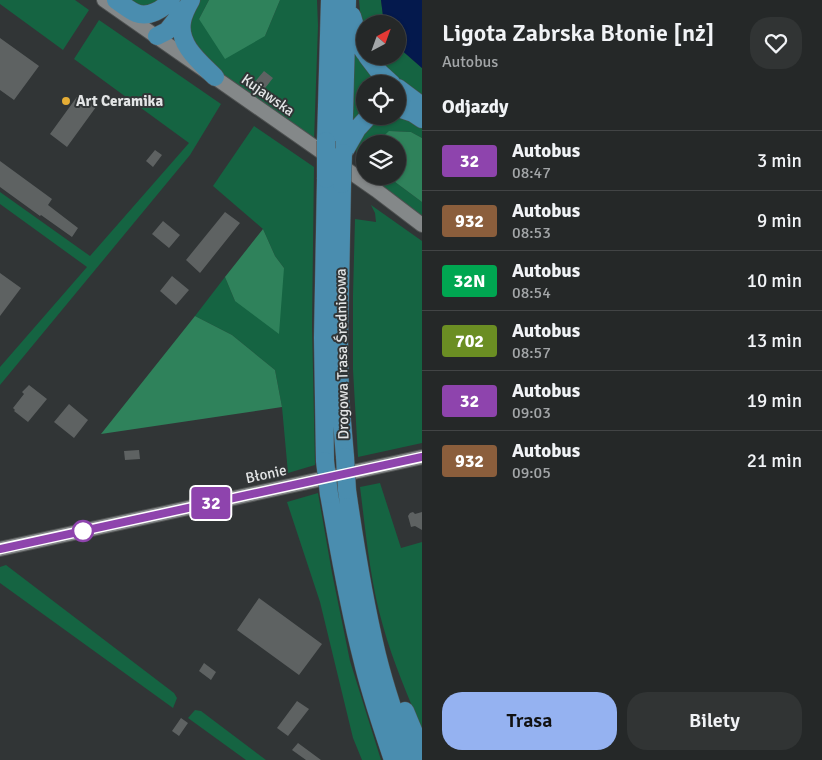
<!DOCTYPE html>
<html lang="pl">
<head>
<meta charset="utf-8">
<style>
	body { margin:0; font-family:Signika,sans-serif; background:#313434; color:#f1f3f6; height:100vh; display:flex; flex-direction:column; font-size:19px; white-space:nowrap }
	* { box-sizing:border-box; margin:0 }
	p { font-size:16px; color:#a3a6a8 }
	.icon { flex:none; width:28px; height:28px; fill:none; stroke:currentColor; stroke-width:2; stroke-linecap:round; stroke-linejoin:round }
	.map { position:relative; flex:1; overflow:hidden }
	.details { display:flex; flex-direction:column; background:#252828; width:400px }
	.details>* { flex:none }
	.badge { padding:0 10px; border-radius:4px; font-size:18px; line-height:32px }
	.needle { width:32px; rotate:41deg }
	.tools { position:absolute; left:356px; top:15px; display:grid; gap:10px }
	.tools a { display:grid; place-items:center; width:50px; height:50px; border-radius:50%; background:#252828; box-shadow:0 1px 4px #0004,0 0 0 1px #424445; font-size:25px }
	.map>.badge { position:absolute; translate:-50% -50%; box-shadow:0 0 0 2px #fff }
	h2 { padding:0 20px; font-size:19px; line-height:45px }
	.round { display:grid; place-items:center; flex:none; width:52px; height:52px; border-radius:20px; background:#313434 }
	.headline { display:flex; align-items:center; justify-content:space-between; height:85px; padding:0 20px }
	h1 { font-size:24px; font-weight:600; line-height:38px }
	.button { display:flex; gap:10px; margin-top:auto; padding:10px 20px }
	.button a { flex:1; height:58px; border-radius:20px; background:#95b2f1; color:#111; font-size:20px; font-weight:600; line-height:58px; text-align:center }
	.button a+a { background:#313434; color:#f1f3f6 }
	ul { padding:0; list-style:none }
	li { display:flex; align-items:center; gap:15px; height:60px; padding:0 20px; border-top:1px solid #424445 }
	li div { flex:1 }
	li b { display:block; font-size:19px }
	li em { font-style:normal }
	li .badge { min-width:55px; font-weight:700; text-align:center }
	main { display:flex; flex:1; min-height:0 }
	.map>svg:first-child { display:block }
	.green { fill:#156442 }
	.forest { fill:#2f825b }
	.water { fill:#04194d }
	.building { fill:#5e6262 }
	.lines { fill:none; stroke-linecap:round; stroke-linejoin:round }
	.minor-casing { stroke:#4e5151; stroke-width:16 }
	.major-casing { stroke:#4e5151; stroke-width:19 }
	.minor { stroke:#848889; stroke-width:14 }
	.major { stroke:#4a8daf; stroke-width:18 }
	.major-bridge-casing { stroke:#4e5151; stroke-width:19; stroke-linecap:butt }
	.major-bridge { stroke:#4a8daf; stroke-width:18 }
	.line-casing { stroke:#fff; stroke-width:11 }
	.line { stroke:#8e44ad; stroke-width:8 }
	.poi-dot { fill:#e5ad35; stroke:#313536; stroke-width:2 }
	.stop-dot { fill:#fff; stroke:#8e44ad; stroke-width:2.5 }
	.labels { text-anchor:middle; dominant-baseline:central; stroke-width:4; stroke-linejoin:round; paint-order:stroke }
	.street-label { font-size:15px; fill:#e3e5e6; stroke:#313536 }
	.poi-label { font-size:15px; font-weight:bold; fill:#e3e5e6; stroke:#313536; text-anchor:start }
</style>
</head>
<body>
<main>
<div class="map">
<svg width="422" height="760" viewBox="0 0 422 760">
	<rect width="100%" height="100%" fill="#313536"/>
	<path class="green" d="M0,0H75L89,10L63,50L0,4Z
		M122,0H167L146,12Z
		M196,0H209L199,19L265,36L280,0H317L318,26L314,140L230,82L189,43L188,14Z
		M359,0H381L384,24H365V43L362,33Z
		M99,20L221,104L190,155L0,385V367L87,267L0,204V192L90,256L189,143L74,59Z
		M353,43L384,84H365V111L351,124Z
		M398,47L422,68V99L372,56H398Z
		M377,116H398L422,124V138L411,132L390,131L375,144H365V175L357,170L356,148L358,137Z
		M254,126L314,167L312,326L315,465L288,473L282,407L275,370L232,335L195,316L225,277L235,301L284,268L275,256L263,229L213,186Z
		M366,176H387L422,202V216Z
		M371,205L422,241V443L358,457L353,370V295L355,219L376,222L375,213Z
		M380,483L401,548L422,542V730C408,696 393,662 383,626C370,581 366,534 360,487Z
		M318,493L332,573L350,661L381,760H362L353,738L320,602L287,502Z
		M6,565L174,693L177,698L173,708L0,583V567Z
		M195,710L201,711L266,760H246L188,718Z"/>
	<path class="forest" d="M209,0H280L265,36L225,59L199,19Z
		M389,131L411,132L422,138V202L387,176H398V144H375Z
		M263,229L275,256L284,268L279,334L235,301L225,277Z
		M195,316L232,335L275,370L282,407L101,434Z"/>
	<path class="water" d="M381,0H422V68L398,47V24H384Z"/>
	<path class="building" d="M0,38L39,66L14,100L0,90Z
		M264,71L273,78L262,92L253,84Z
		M79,94L96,107L67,147L50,134Z
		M155,150L162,155L153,167L146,161Z
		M0,161L52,199L48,205L78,228L72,237L41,215L40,216L0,187Z
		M225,212L240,223L200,273L186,260Z
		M163,221L180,235L169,248L152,234Z
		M0,273L21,288L0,316Z
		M172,276L189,290L176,305L160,291Z
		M29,385L47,399L28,422L14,411L15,410L13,408L24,394L22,392Z
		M69,404L88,420L74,438L54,422Z
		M139,450L140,459L125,460L124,451Z
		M413,512L415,514L422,512V530L415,526L411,527L408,516L410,513Z
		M259,598L322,644L299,675L237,630Z
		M204,663L216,672L211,680L199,671Z
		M297,701L309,709L288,736L277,728Z
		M181,718L188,723L179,736L172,731Z
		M298,743L321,760H306L292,750Z"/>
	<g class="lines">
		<g class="minor-casing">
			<path id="minor" d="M104,0L376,190L422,225
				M0,549L422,457"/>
		</g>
		<g class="major-casing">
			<path id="major" d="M116,0C122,4 129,10 136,13C149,18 163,9 171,0
				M191,0C187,7 183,14 182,22C178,45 200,62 215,77
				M352,16L361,47L365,53
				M157,36L167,31L183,11
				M367,56L380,73L392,84
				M398,88L422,106
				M398,108L413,113L422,119
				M326,141L330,0
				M345,150L357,129L369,116
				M343,153L347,0
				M342,184L339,341L340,397L345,457
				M325,461L323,338L326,179
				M347,490C355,546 364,601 377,655C386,691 398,726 411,760
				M329,494C339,549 348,604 362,658C370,693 382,727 393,760
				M405,711L422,752"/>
		</g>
		<use href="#minor" class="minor"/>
		<use href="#major" class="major"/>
		<g class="major-bridge-casing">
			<path id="major-bridge" d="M326,179V141
				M342,184L343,153
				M345,457L347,490
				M325,461L329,494"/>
		</g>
		<use href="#major-bridge" class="major-bridge"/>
	</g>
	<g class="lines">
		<g class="line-casing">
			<path id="line" d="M0,549L422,457"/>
		</g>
		<use href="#line" class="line"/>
	</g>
	<circle class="poi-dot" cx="66" cy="101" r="5"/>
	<circle class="stop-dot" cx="83" cy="531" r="10"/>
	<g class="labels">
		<g class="street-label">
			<text transform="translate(268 95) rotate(35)">Kujawska</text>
			<text transform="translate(342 354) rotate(-91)">Drogowa Trasa Średnicowa</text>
			<text transform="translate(266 474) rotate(-12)">Błonie</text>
		</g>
		<g class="poi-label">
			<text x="76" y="101">Art Ceramika</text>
		</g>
	</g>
</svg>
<div class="tools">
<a><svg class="needle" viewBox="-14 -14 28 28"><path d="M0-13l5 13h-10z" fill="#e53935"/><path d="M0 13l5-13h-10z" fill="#a3a6a8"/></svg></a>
<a><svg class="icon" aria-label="locate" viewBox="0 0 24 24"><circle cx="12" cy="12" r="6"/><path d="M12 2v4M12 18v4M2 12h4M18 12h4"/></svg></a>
<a><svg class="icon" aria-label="layers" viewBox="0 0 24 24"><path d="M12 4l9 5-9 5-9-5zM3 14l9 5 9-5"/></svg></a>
</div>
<b class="badge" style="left:211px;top:503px;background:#8e44ad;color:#fff">32</b>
</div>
<section class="details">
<div class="headline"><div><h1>Ligota Zabrska Błonie [nż]</h1><p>Autobus</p></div><a class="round"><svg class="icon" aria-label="heart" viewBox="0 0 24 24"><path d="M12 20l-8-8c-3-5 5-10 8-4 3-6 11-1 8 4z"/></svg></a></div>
<h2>Odjazdy</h2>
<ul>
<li><span class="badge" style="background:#8e44ad;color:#fff">32</span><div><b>Autobus</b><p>08:47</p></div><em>3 min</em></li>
<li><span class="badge" style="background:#8b5e3c;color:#fff">932</span><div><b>Autobus</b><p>08:53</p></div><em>9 min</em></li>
<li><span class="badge" style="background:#00a651;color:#fff">32N</span><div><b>Autobus</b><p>08:54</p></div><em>10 min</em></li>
<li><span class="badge" style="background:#6b8e23;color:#fff">702</span><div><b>Autobus</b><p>08:57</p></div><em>13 min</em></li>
<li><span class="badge" style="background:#8e44ad;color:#fff">32</span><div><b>Autobus</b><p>09:03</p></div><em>19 min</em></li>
<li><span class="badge" style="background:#8b5e3c;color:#fff">932</span><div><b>Autobus</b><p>09:05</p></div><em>21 min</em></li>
</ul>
<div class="button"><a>Trasa</a><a>Bilety</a></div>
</section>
</main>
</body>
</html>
